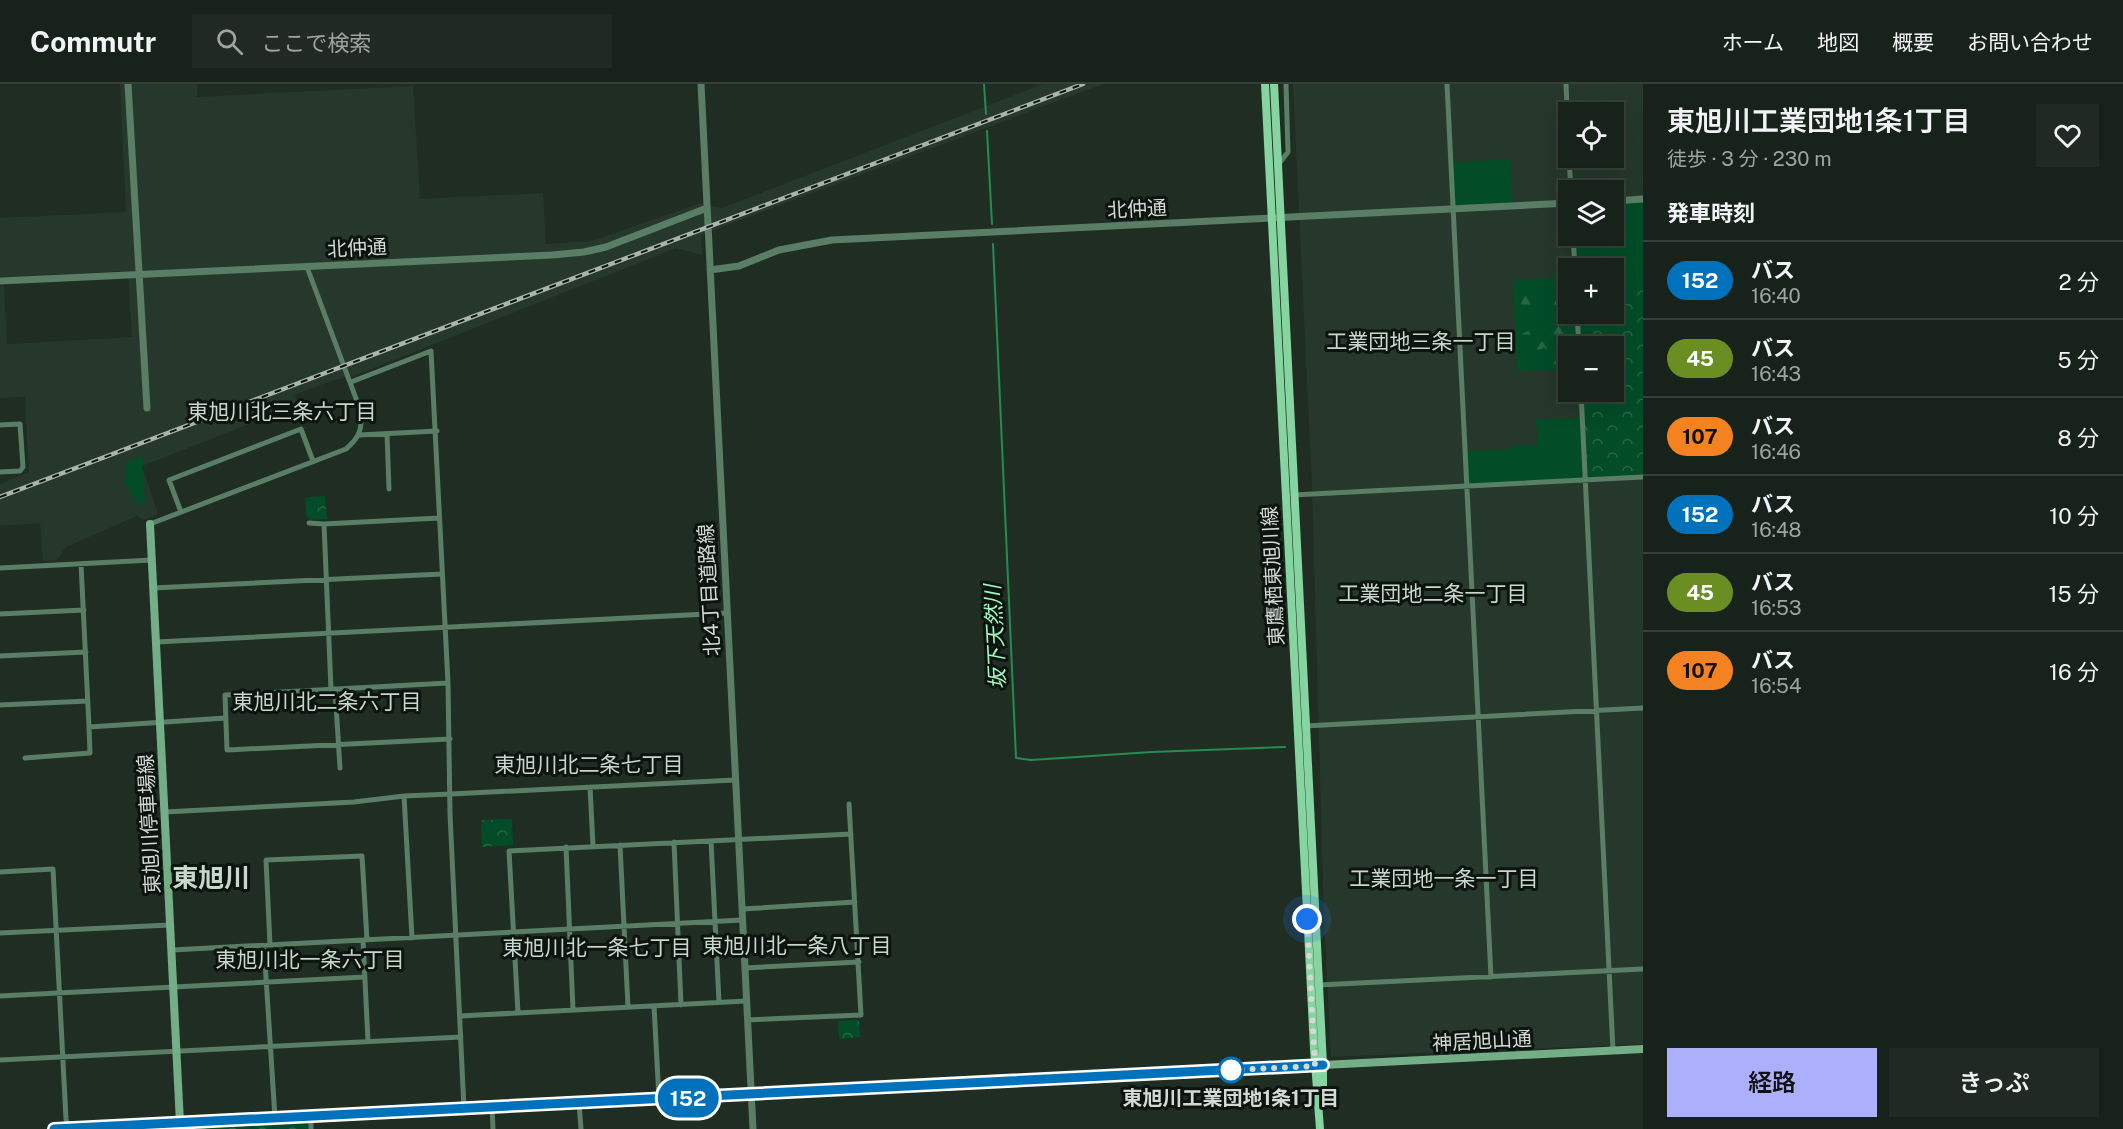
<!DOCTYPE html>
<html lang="ja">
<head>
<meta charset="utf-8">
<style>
	body { margin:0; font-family:"Public Sans","Noto Sans JP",sans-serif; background:#202a23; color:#f1f3f6; height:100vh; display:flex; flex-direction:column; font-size:22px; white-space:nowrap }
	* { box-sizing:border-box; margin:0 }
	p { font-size:20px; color:#9ea4a2 }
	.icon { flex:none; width:33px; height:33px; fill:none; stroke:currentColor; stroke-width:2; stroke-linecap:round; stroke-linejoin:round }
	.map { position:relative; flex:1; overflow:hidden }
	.drawer { display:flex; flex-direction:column; background:#17221a; width:480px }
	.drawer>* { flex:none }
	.badge { padding:0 12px; border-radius:20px; font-size:21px; line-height:39px }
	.tools { position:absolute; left:1558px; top:18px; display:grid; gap:12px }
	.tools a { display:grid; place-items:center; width:66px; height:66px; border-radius:0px; background:#17221a; box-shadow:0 6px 24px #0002,0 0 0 2px #363f39; font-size:30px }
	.you { position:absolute; width:30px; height:30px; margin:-15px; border:4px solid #fff; border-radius:50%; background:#1a73e8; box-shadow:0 0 0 9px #1a73e833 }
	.map>.badge { position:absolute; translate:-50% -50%; box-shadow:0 0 0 3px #fff }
	h2 { padding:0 24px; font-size:22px; line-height:54px }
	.round { display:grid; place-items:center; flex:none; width:63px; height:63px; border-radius:0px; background:#202a23 }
	.summary { display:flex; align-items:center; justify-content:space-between; height:102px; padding:0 24px }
	h1 { font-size:28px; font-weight:600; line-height:45px }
	.button { display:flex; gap:12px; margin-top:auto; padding:12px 24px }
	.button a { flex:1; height:69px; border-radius:0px; background:#acaffb; color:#111; font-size:24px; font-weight:600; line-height:69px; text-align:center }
	.button a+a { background:#202a23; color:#f1f3f6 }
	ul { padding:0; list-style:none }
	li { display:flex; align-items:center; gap:18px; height:78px; padding:0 24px; border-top:2px solid #363f39 }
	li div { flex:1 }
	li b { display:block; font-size:22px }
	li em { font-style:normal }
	li .badge { min-width:66px; font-weight:700; text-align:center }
	header { display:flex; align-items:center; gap:36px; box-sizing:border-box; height:84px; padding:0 30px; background:#17221a; border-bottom:2px solid #363f39 }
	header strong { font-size:28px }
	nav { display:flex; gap:33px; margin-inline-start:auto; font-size:21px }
	.search { width:420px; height:54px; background:#202a23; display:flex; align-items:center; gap:15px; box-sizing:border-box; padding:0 21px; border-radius:0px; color:#9ea4a2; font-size:22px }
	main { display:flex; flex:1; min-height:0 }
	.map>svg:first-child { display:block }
	.built { fill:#25382b; fill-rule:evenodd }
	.grass { fill:#024c28 }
	.forest { fill:url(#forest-firs) }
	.park { fill:url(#park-crowns) }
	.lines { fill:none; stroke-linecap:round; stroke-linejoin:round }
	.stream { stroke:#268b53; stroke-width:2 }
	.minor { stroke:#597e65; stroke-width:5 }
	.tertiary { stroke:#597e65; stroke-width:7 }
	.secondary { stroke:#73ae86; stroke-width:8 }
	.primary { stroke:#86d4a0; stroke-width:8 }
	.rail-casing { stroke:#aab4ac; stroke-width:4.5 }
	.rail { stroke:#0d130f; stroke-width:2; stroke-dasharray:7; stroke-linecap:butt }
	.line-casing { stroke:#fff; stroke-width:14 }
	.line { stroke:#0072bc; stroke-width:9 }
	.walk { stroke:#d1dad3; stroke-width:6; stroke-dasharray:0 10.8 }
	.stop-dot { fill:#fff; stroke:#0072bc; stroke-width:3 }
	.labels { text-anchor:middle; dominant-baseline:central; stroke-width:6; stroke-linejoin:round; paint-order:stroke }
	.street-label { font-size:20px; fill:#d1dad3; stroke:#0d130f }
	.stop-label { font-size:20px; font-weight:bold; fill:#d1dad3; stroke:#0d130f }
	.neighbourhood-label { font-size:21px; fill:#c6d7cb; stroke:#0d130f }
	.water-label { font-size:21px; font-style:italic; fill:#9cfabc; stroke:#0d130f }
	.district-label { font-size:26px; font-weight:bold; fill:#c6d7cb; stroke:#0d130f }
</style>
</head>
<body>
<header>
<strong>Commutr</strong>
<div class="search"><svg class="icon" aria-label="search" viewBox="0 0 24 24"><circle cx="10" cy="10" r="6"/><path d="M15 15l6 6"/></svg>ここで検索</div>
<nav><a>ホーム</a><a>地図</a><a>概要</a><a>お問い合わせ</a></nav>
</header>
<main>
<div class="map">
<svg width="1643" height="1045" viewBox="0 0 1643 1045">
	<defs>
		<pattern id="forest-firs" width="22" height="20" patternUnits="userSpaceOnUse" patternTransform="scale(1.5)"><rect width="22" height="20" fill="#024c28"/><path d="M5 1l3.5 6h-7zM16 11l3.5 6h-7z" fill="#266546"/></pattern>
		<pattern id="park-crowns" width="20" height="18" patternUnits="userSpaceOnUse" patternTransform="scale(1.5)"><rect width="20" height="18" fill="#024c28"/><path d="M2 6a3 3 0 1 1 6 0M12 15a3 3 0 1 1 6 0" fill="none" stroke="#266546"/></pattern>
	</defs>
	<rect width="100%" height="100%" fill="#1f2d23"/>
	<path class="built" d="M120,0H197V13L413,2L420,115L543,109L546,160L592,157L700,119L722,124L1043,0H1103L701,151L702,171L676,164L356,291L334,296L294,311L298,321L142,382L158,430L144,436L137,432L66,463L57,476L43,477L40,439L0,442V400L29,388L25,313L0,314V202L4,201L7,260L132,253L128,187L0,193V134L126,128Z
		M1293,0H1643V960L1331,973L1324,834L1312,401ZM1569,28H1614V74H1569ZM1569,106H1614V152H1569ZM1569,184H1614V230H1569ZM1569,262H1614V308H1569Z"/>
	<path class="grass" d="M1510,75L1513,122L1453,125L1450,79Z
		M1643,115V203L1614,204V184H1575L1573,152H1614V117Z
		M1554,187H1569V230H1577L1579,262H1569V286L1517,287L1513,197L1554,194Z
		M1582,333L1585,396L1471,402L1466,395L1465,367L1510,365L1511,362L1538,361L1536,336Z
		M142,372L144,381L142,382C147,397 142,408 146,420L141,421L134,415L124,396L127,392L125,379Z"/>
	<path class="forest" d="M1567,191L1568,204L1566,218L1571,236L1572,262H1569V282H1565L1558,280L1541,282V278L1551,272L1544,263L1535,271L1523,272L1520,262L1522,250L1541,240H1549L1555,249L1554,234L1543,225L1537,234L1524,235L1520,227L1522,213L1531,209L1536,215L1545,213L1554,221L1556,213L1547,207L1549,198L1558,192Z"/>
	<path class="park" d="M1643,203V393L1585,396L1581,308H1614V262H1579L1577,230H1614V204Z
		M325,412L327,435L311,436L306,432L305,414Z
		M512,735L513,761L482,763L481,736Z
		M859,936L860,953L839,955L838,937Z
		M311,1032V1045H181L180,1039Z"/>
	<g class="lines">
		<path class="stream" d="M984,0L986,30
			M987,47L992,140
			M993,160L1016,674L1031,676L1152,668L1285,663"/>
		<path class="minor" d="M1447,0L1491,893
			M1566,0L1569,67
			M1569,74L1571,106
			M1278,81L1288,68L1286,0
			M1573,152L1575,184
			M1577,230L1579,262
			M351,298L431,267L448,599L450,730L464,1025
			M1581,308L1613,967
			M0,341L20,340L23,383L20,387L0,388
			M387,350L389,405
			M360,351L437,347
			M1293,411L1643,393
			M181,428L169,396L301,345L313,377
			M309,439L324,440L439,434
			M150,440L346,365C360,353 362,345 361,328L307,183
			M324,440L331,605
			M81,480L89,643L226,634
			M0,484L152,476
			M153,504L442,490
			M0,530L84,526
			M156,558L727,529
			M0,572L86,568
			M448,599L225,611L227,666L450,655
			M335,605L340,684
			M0,621L88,617
			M1305,642L1643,624
			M25,674L90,669L89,643
			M590,703L593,762
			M404,712L412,854
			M165,728L354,718L404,712L451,710L735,696
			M711,757L719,918
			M674,758L681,921
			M620,761L628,923
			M566,763L573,926
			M0,788L53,785L66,1035L68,1044
			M742,825L855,818
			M0,849L170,841
			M363,856L368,957
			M270,861L266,776L362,772L367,856
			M264,862L275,1034
			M172,866L742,836
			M744,884L859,878
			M1319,901L1643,885
			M0,912L365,893
			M654,922L659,1015
			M518,929L509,767L851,750
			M460,932L746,917
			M747,936L861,931L849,720
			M0,976L461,953
			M579,1019L581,1045
			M492,1023L493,1045
			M311,1032V1045"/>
		<path class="tertiary" d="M128,0L147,324
			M701,0L753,1045
			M1614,117L1643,115
			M710,186L739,182L779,166L832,156L1569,119
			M0,197L552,171L584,168L606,163L707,124"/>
		<path class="secondary" d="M150,440L180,1039
			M1323,981L1643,965"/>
		<path class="primary" d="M1265,0L1314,965L1320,1045
			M1274,0L1323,981V1012
			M53,1045L1323,981"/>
		<g class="rail-casing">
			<path id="rail" d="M0,413L1083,0"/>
		</g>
		<use href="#rail" class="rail"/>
	</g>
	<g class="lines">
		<g class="line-casing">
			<path id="line" d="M54,1045L1323,981"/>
		</g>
		<use href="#line" class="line"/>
		<path class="walk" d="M1231,986L1315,982L1307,835"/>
	</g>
	<circle class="stop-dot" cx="1231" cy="986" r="12"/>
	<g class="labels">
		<g class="street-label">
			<text transform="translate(1137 125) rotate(-3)">北仲通</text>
			<text transform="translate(357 164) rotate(-3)">北仲通</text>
			<text transform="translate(1273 492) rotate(-93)">東鷹栖東旭川線</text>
			<text transform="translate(709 506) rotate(-93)">北4丁目道路線</text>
			<text transform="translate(149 740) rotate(-93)">東旭川停車場線</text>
			<text transform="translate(1482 957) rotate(-3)">神居旭山通</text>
		</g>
		<g class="stop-label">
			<text x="1231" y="1014">東旭川工業団地1条1丁目</text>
		</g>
		<g class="neighbourhood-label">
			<text x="1421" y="257">工業団地三条一丁目</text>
			<text x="282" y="327">東旭川北三条六丁目</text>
			<text x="1433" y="509">工業団地二条一丁目</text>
			<text x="327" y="617">東旭川北二条六丁目</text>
			<text x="589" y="680">東旭川北二条七丁目</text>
			<text x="1444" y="794">工業団地一条一丁目</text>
			<text x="797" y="861">東旭川北一条八丁目</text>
			<text x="597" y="863">東旭川北一条七丁目</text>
			<text x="310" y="875">東旭川北一条六丁目</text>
		</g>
		<g class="water-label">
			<text transform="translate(995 553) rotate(-93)">坂下天然川</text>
		</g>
		<g class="district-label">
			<text x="211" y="793">東旭川</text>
		</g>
	</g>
</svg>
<div class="tools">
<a><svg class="icon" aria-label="locate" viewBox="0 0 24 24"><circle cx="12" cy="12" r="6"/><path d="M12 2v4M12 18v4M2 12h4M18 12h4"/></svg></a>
<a><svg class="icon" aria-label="layers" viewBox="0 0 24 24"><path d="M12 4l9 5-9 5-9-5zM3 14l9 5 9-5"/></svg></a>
<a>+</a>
<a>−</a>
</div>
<div class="you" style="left:1307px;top:835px"></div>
<b class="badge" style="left:688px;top:1014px;background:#0072bc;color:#fff">152</b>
</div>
<section class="drawer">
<div class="summary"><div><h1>東旭川工業団地1条1丁目</h1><p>徒歩 · 3 分 · 230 m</p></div><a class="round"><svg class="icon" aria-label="heart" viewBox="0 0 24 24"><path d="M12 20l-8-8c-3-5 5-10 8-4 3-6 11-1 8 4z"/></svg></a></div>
<h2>発車時刻</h2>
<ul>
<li><span class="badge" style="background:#0072bc;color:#fff">152</span><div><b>バス</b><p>16:40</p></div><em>2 分</em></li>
<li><span class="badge" style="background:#6b8e23;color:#fff">45</span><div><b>バス</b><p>16:43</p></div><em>5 分</em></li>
<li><span class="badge" style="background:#f58220;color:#111">107</span><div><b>バス</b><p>16:46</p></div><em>8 分</em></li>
<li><span class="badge" style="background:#0072bc;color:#fff">152</span><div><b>バス</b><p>16:48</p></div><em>10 分</em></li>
<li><span class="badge" style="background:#6b8e23;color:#fff">45</span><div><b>バス</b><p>16:53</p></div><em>15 分</em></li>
<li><span class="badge" style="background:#f58220;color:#111">107</span><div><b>バス</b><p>16:54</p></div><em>16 分</em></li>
</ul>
<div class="button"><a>経路</a><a>きっぷ</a></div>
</section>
</main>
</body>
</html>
